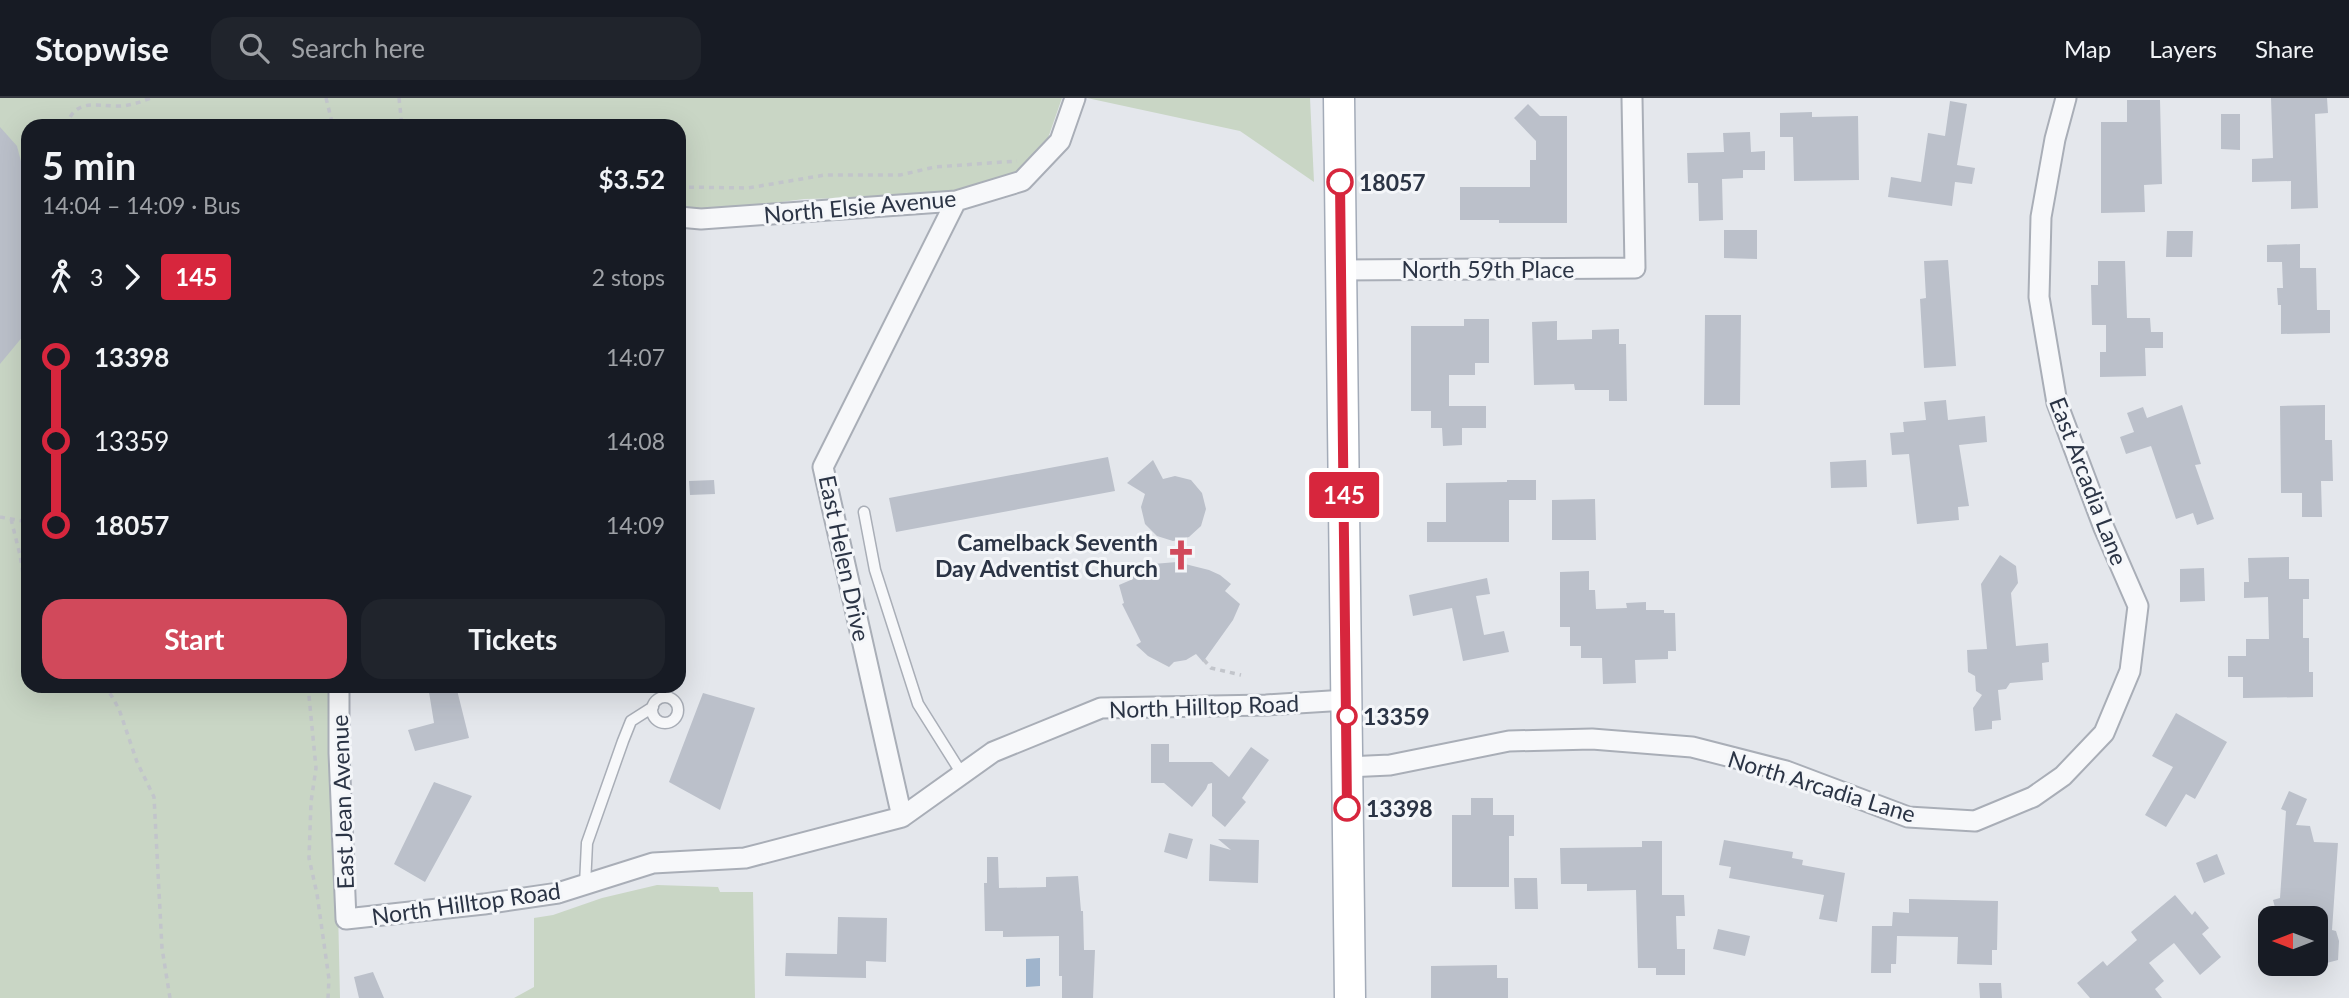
<!DOCTYPE html>
<html lang="en">
<head>
<meta charset="utf-8">
<style>
	body { margin:0; font-family:Lato,sans-serif; background:#20242c; color:#f1f3f6; height:100vh; display:flex; flex-direction:column; font-size:26px; white-space:nowrap }
	* { box-sizing:border-box; margin:0 }
	p { font-size:23px; color:#9ea1a6 }
	.icon { flex:none; width:38px; height:38px; fill:none; stroke:currentColor; stroke-width:2; stroke-linecap:round; stroke-linejoin:round }
	.map { position:relative; flex:1; overflow:hidden }
	.details { position:absolute; left:21px; top:21px; width:665px; height:574px; display:flex; flex-direction:column; background:#171b24; border-radius:21px; box-shadow:0 7px 28px #0002 }
	.details>* { flex:none }
	.badge { padding:0 14px; border-radius:5px; font-size:24px; line-height:46px }
	.needle { width:46px; rotate:270deg }
	.fabs { position:absolute; left:2258px; top:808px; display:grid; gap:14px }
	.fabs a { display:grid; place-items:center; width:70px; height:70px; border-radius:14px; background:#171b24; box-shadow:0 7px 28px #0002; font-size:35px }
	.map>.badge { position:absolute; translate:-50% -50%; box-shadow:0 0 0 4px #fff }
	.legs { display:flex; align-items:center; gap:10px; height:77px; padding:0 21px; font-size:23px }
	.legs p { margin-inline-start:auto }
	.summary { display:flex; align-items:center; justify-content:space-between; height:119px; padding:0 21px }
	h1 { font-size:38px; font-weight:700; line-height:52px }
	.action { display:flex; gap:14px; margin-top:auto; padding:14px 21px }
	.action a { flex:1; height:80px; border-radius:21px; background:#d1495b; color:#fff; font-size:28px; font-weight:700; line-height:80px; text-align:center }
	.action a+a { background:#20242c; color:#f1f3f6 }
	ul { padding:0 21px; list-style:none }
	li { display:flex; align-items:center; gap:24px; height:84px; font-size:26px }
	li i { display:grid; place-items:center; width:10px; height:100%; margin:0 9px; background:currentColor }
	li i::after { content:''; width:18px; height:18px; margin:-9px; border:5px solid; border-radius:50%; background:#171b24 }
	li p { margin-inline-start:auto }
	li:first-child i { background:linear-gradient(#0000 50%,currentColor 0) }
	li:last-child i { background:linear-gradient(currentColor 50%,#0000 0) }
	header { display:flex; align-items:center; gap:42px; box-sizing:border-box; height:98px; padding:0 35px; background:#171b24; border-bottom:2px solid #363941 }
	header strong { font-size:33px }
	nav { display:flex; gap:38px; margin-inline-start:auto; font-size:24px }
	.search { width:490px; height:63px; background:#20242c; display:flex; align-items:center; gap:18px; box-sizing:border-box; padding:0 24px; border-radius:21px; color:#9ea1a6; font-size:26px }
	.map>svg:first-child { display:block }
	.green { fill:#c9d6c5 }
	.water { fill:#9fb4cc }
	.building { fill:#bbc0ca }
	.lines { fill:none; stroke-linecap:round; stroke-linejoin:round }
	.lane-casing { stroke:#a9aeb7; stroke-width:13 }
	.street-casing { stroke:#a9aeb7; stroke-width:23 }
	.primary-casing { stroke:#a3abb8; stroke-width:33 }
	.path { stroke:#c2c5cb; stroke-width:3.5; stroke-dasharray:5 5; stroke-linecap:butt }
	.lane { stroke:#f7f8fa; stroke-width:10 }
	.street { stroke:#f7f8fa; stroke-width:19 }
	.primary { stroke:#fff; stroke-width:30 }
	.line-1-casing { stroke:#fff; stroke-width:16 }
	.line-1 { stroke:#d7263d; stroke-width:10 }
	.stop-1-dot { fill:#fff; stroke:#d7263d; stroke-width:3.5 }
	.labels { text-anchor:middle; dominant-baseline:central; stroke-width:6; stroke-linejoin:round; paint-order:stroke }
	.stop-label { font-size:23px; font-weight:bold; fill:#2b3445; stroke:#f4f6f9; text-anchor:start }
	.street-label { font-size:23px; fill:#2b3445; stroke:#f4f6f9 }
	.poi-label { font-size:23px; font-weight:bold; fill:#2b3445; stroke:#f4f6f9; text-anchor:end }
</style>
</head>
<body>
<header>
<strong>Stopwise</strong>
<div class="search"><svg class="icon" aria-label="search" viewBox="0 0 24 24"><circle cx="10" cy="10" r="6"/><path d="M15 15l6 6"/></svg>Search here</div>
<nav><a>Map</a><a>Layers</a><a>Share</a></nav>
</header>
<div class="map">
<svg width="2349" height="900" viewBox="0 0 2349 900">
	<rect width="100%" height="100%" fill="#e4e7ec"/>
	<path class="green" d="M0,0H1062L1048,40L1038,56L1025,68L1006,79L951,93L896,99L804,101L720,112L679,110V28H28V588H333L340,900H0Z
		M1087,0H1310L1314,84L1240,33Z
		M657,787L718,789L720,794H753L755,900H514L534,889V820L553,817L602,800Z"/>
	<path class="water" d="M1040,860V888L1026,889V861Z"/>
	<path class="building" d="M2271,0H2327L2328,15L2315,16L2318,110L2291,111V83L2252,84V61L2273,60Z
		M2127,2H2160L2162,86L2144,87L2145,114L2101,115V24H2127Z
		M1950,3L1967,6L1957,67L1975,70L1972,86L1955,84L1952,108L1888,99L1891,79L1921,84L1928,35L1945,38Z
		M1528,6L1540,18H1567V125H1499V122H1460V89H1530V62H1536V43L1514,20Z
		M1812,14V19L1858,18L1859,82L1794,83L1793,39H1780V15Z
		M2221,16H2240V52L2221,51Z
		M0,29L17,48L28,91V218L24,237L0,266Z
		M1750,34L1751,54L1765,53V72H1743V80L1722,81L1723,122L1699,123L1698,85H1688L1687,55L1724,54L1723,35Z
		M1724,132H1757V161L1724,160Z
		M2167,133H2193L2192,159H2166Z
		M2300,146V170H2316L2317,212H2330V235L2281,236V207H2278L2277,190H2283L2282,164H2267V147Z
		M1948,162L1956,268L1924,270L1920,201L1926,200L1924,163Z
		M2098,163H2125L2127,220H2150L2151,234H2163V250H2145L2146,278L2100,279V254H2106V227H2092L2091,187H2098Z
		M1705,217H1741L1740,307H1704Z
		M1464,221H1489V265H1475V277H1449V308H1486V330H1462V347L1443,348L1442,330H1431V313H1411V228H1464Z
		M1557,223V242L1592,241V232L1619,231V246H1626L1627,303H1609V292H1575L1574,286L1534,287L1532,224Z
		M1946,302L1948,322L1985,318L1987,344L1959,347L1969,408L1958,409L1959,422L1917,426L1909,356L1892,357L1890,335L1904,334L1903,324L1926,322L1924,304Z
		M2182,307L2201,366L2195,367L2214,421L2197,427L2193,415L2176,421L2151,348L2126,356L2120,339L2134,334L2127,315L2143,309L2147,320Z
		M2325,307V342H2332L2333,383H2321L2322,419H2302V395H2281L2280,308Z
		M1108,359L1115,393L896,434L889,400Z
		M1153,362L1163,381L1175,378L1191,382L1202,395L1206,411L1201,428L1189,439L1173,443L1157,438L1145,426L1141,409L1145,396L1127,385Z
		M1866,362L1867,389L1831,390L1830,364Z
		M714,382L715,396L690,397L689,383Z
		M1507,382H1536V402H1509V444H1427V424H1446V385L1507,384Z
		M1595,401L1596,442H1552V402Z
		M2000,457L2016,468L2018,485L2011,495L2016,548L2048,545L2049,564L2042,565L2043,582L2010,585L2006,591L1998,592L2001,622L1992,623V631L1975,633L1973,610L1982,597L1976,593L1975,578L1968,574L1967,552L1987,551L1981,486Z
		M2289,459V481H2309V501H2303V540H2309V574H2313V599L2243,600V579H2228V558H2246V541H2269L2268,499L2244,500V484H2249L2248,460Z
		M1177,464L1209,472L1220,477L1231,486L1225,493L1240,506L1233,522L1203,564L1196,556L1186,562L1174,564L1169,569L1148,558L1136,547L1141,544L1122,506L1124,505L1119,487L1133,481L1131,471L1153,466Z
		M2204,470L2205,503L2180,504V471Z
		M1589,473V492H1595L1596,511L1627,510L1626,505L1646,504V512H1664V515H1675L1676,553H1668V561L1635,562L1636,585L1603,586L1602,560H1581V548H1570V529H1560V474Z
		M1487,480L1490,496L1476,498L1484,537L1504,533L1509,554L1463,563L1452,510L1413,518L1409,497Z
		M428,588H456L469,640L415,653L408,632L434,625Z
		M703,595L755,610L720,712L669,684Z
		M2176,615L2227,644L2195,701L2186,696L2166,729L2145,717L2173,669L2152,658Z
		M1151,646H1169V664H1212L1229,679L1251,649L1269,662L1242,700L1246,704L1225,729L1212,718V685L1208,686L1206,691L1192,709L1164,685H1151Z
		M434,684L472,698L425,784L394,766Z
		M2289,693L2307,701L2296,727L2310,728L2314,744L2338,745L2332,832L2336,833L2339,843L2338,862L2315,868V821H2278L2273,802L2280,800L2286,713L2281,711Z
		M1471,700H1493V717H1514V738H1509V789H1452V717H1471Z
		M1169,735L1193,741L1187,761L1164,754Z
		M1218,741L1259,742L1258,785L1209,783L1210,746L1231,752Z
		M1724,742L1793,754L1792,760L1803,762L1802,767L1845,775L1837,824L1819,821L1824,797L1729,780L1731,769L1719,767Z
		M1642,743H1662V797H1684L1685,818H1676L1677,851H1685V877H1656V870H1638L1636,792L1587,793V786H1561L1560,750L1642,749Z
		M2217,756L2225,776L2204,785L2196,765Z
		M987,759H998L999,790L1046,789V779L1078,778L1081,813H1083L1084,852H1095L1093,900H1062V878H1059V838L1003,839V833H985L984,785H987Z
		M1514,780H1537L1538,811H1515Z
		M2175,797L2192,817L2195,813L2209,830L2202,836L2221,859L2200,877L2174,845L2149,865L2164,883L2155,891L2162,900H2090L2077,885L2103,863L2107,868L2137,842L2131,834Z
		M1909,801L1998,803L1997,852H1992V867L1957,866L1958,839L1897,838L1896,866H1891V875H1871L1872,828H1892L1893,814L1909,815Z
		M838,819L887,820L886,864L866,863V880L785,878L786,855L837,856Z
		M1718,831L1750,838L1745,858L1713,851Z
		M1497,867V880H1508V900H1431V868Z
		M373,874L384,900H359L354,879Z
		M1979,885H2001L2002,900H1980Z"/>
	<g class="lines">
		<g class="lane-casing">
			<path id="lane" d="M864,414L875,472L918,606L962,676
				M652 612a13 13 0 1 1 26 0a13 13 0 1 1-26 0Z
				M585,787L587,745L623,643L631,623L653,609"/>
		</g>
		<g class="street-casing">
			<path id="street" d="M679,119L701,121L956,103L1022,83L1060,43L1075,0
				M1341,172L1635,170L1632,0
				M339,588V655L346,821L484,806L558,795L653,765L745,760L902,719L993,654L1101,610L1266,607L1346,602
				M1347,669L1390,667L1509,643L1592,641L1692,649L1786,673L1908,719L1975,723L2033,699L2063,678L2104,635L2130,573L2138,508L2104,430L2057,305L2039,199L2041,119L2055,41L2066,0
				M902,719L823,369L956,103"/>
		</g>
		<g class="primary-casing">
			<path id="primary" d="M1339,0L1350,900"/>
		</g>
		<path class="path" d="M326,0L333,28
			M399,0L402,28
			M66,28C76,0 94,8 118,8C130,8 140,4 151,0
			M679,89L748,90L825,77H900L935,69L1017,63
			M0,419L28,424
			M11,421L20,457L28,508
			M1204,562L1211,570L1241,577
			M103,588L111,597L119,611L137,664L154,699L162,850L170,900
			M308,588L316,670L311,704L309,760L317,796L329,881L328,900"/>
		<use href="#lane" class="lane"/>
		<use href="#street" class="street"/>
		<use href="#primary" class="primary"/>
	</g>
	<g class="lines">
		<g class="line-1-casing">
			<path id="line-1" d="M1340,84L1347,710"/>
		</g>
		<use href="#line-1" class="line-1"/>
	</g>
	<defs>
		<g id="church-bare" transform="scale(2.415)"><path d="M-1.2-6h2.4v3.5h3.3v2.4h-3.3V6h-2.4V-.1h-3.3v-2.4h3.3Z" fill="#d1495b" stroke="#f4f6f9" stroke-width="2.5" paint-order="stroke"/></g>
	</defs>
	<g fill-rule="evenodd">
		<use href="#church-bare" x="1181" y="457"/>
	</g>
	<g class="stop-1-dot">
		<circle cx="1340" cy="84" r="12"/>
		<circle cx="1347" cy="618" r="9"/>
		<circle cx="1347" cy="710" r="12"/>
	</g>
	<g class="labels">
		<g class="stop-label">
			<text x="1359" y="84">18057</text>
			<text x="1363" y="618">13359</text>
			<text x="1366" y="710">13398</text>
		</g>
		<g class="street-label">
			<text transform="translate(860 108) rotate(-5)">North Elsie Avenue</text>
			<text x="1488" y="171">North 59th Place</text>
			<text transform="translate(2089 383) rotate(69)">East Arcadia Lane</text>
			<text transform="translate(845 460) rotate(78)">East Helen Drive</text>
			<text transform="translate(1204 608) rotate(-2)">North Hilltop Road</text>
			<text transform="translate(1822 688) rotate(17)">North Arcadia Lane</text>
			<text transform="translate(342 704) rotate(-92)">East Jean Avenue</text>
			<text transform="translate(466 805) rotate(-8)">North Hilltop Road</text>
		</g>
		<g class="poi-label">
			<text x="1158" y="444">Camelback Seventh<tspan x="1158" dy="26">Day Adventist Church</tspan></text>
		</g>
	</g>
</svg>
<div class="fabs">
<a><svg class="needle" viewBox="-14 -14 28 28"><path d="M0-13l5 13h-10z" fill="#e53935"/><path d="M0 13l5-13h-10z" fill="#9ea1a6"/></svg></a>
</div>
<b class="badge" style="left:1344px;top:397px;background:#d7263d;color:#fff">145</b>
<section class="details">
<div class="summary"><div><h1>5 min</h1><p>14:04 – 14:09 · Bus</p></div><b>$3.52</b></div>
<div class="legs"><svg class="icon" aria-label="walk" viewBox="0 0 24 24"><circle cx="13" cy="4" r="2"/><path d="M13 8l-2 6 4 7M11 14l-3 7M7 12l3-4h3l4 4"/></svg>3<svg class="icon" aria-label="forward" viewBox="0 0 24 24"><path d="M9 5l7 7-7 7"/></svg><b class="badge" style="background:#d7263d;color:#fff">145</b><p>2 stops</p></div>
<ul>
<li><i style="color:#d7263d"></i><b>13398</b><p>14:07</p></li>
<li><i style="color:#d7263d"></i><span>13359</span><p>14:08</p></li>
<li><i style="color:#d7263d"></i><b>18057</b><p>14:09</p></li>
</ul>
<div class="action"><a>Start</a><a>Tickets</a></div>
</section>
</div>
</body>
</html>
